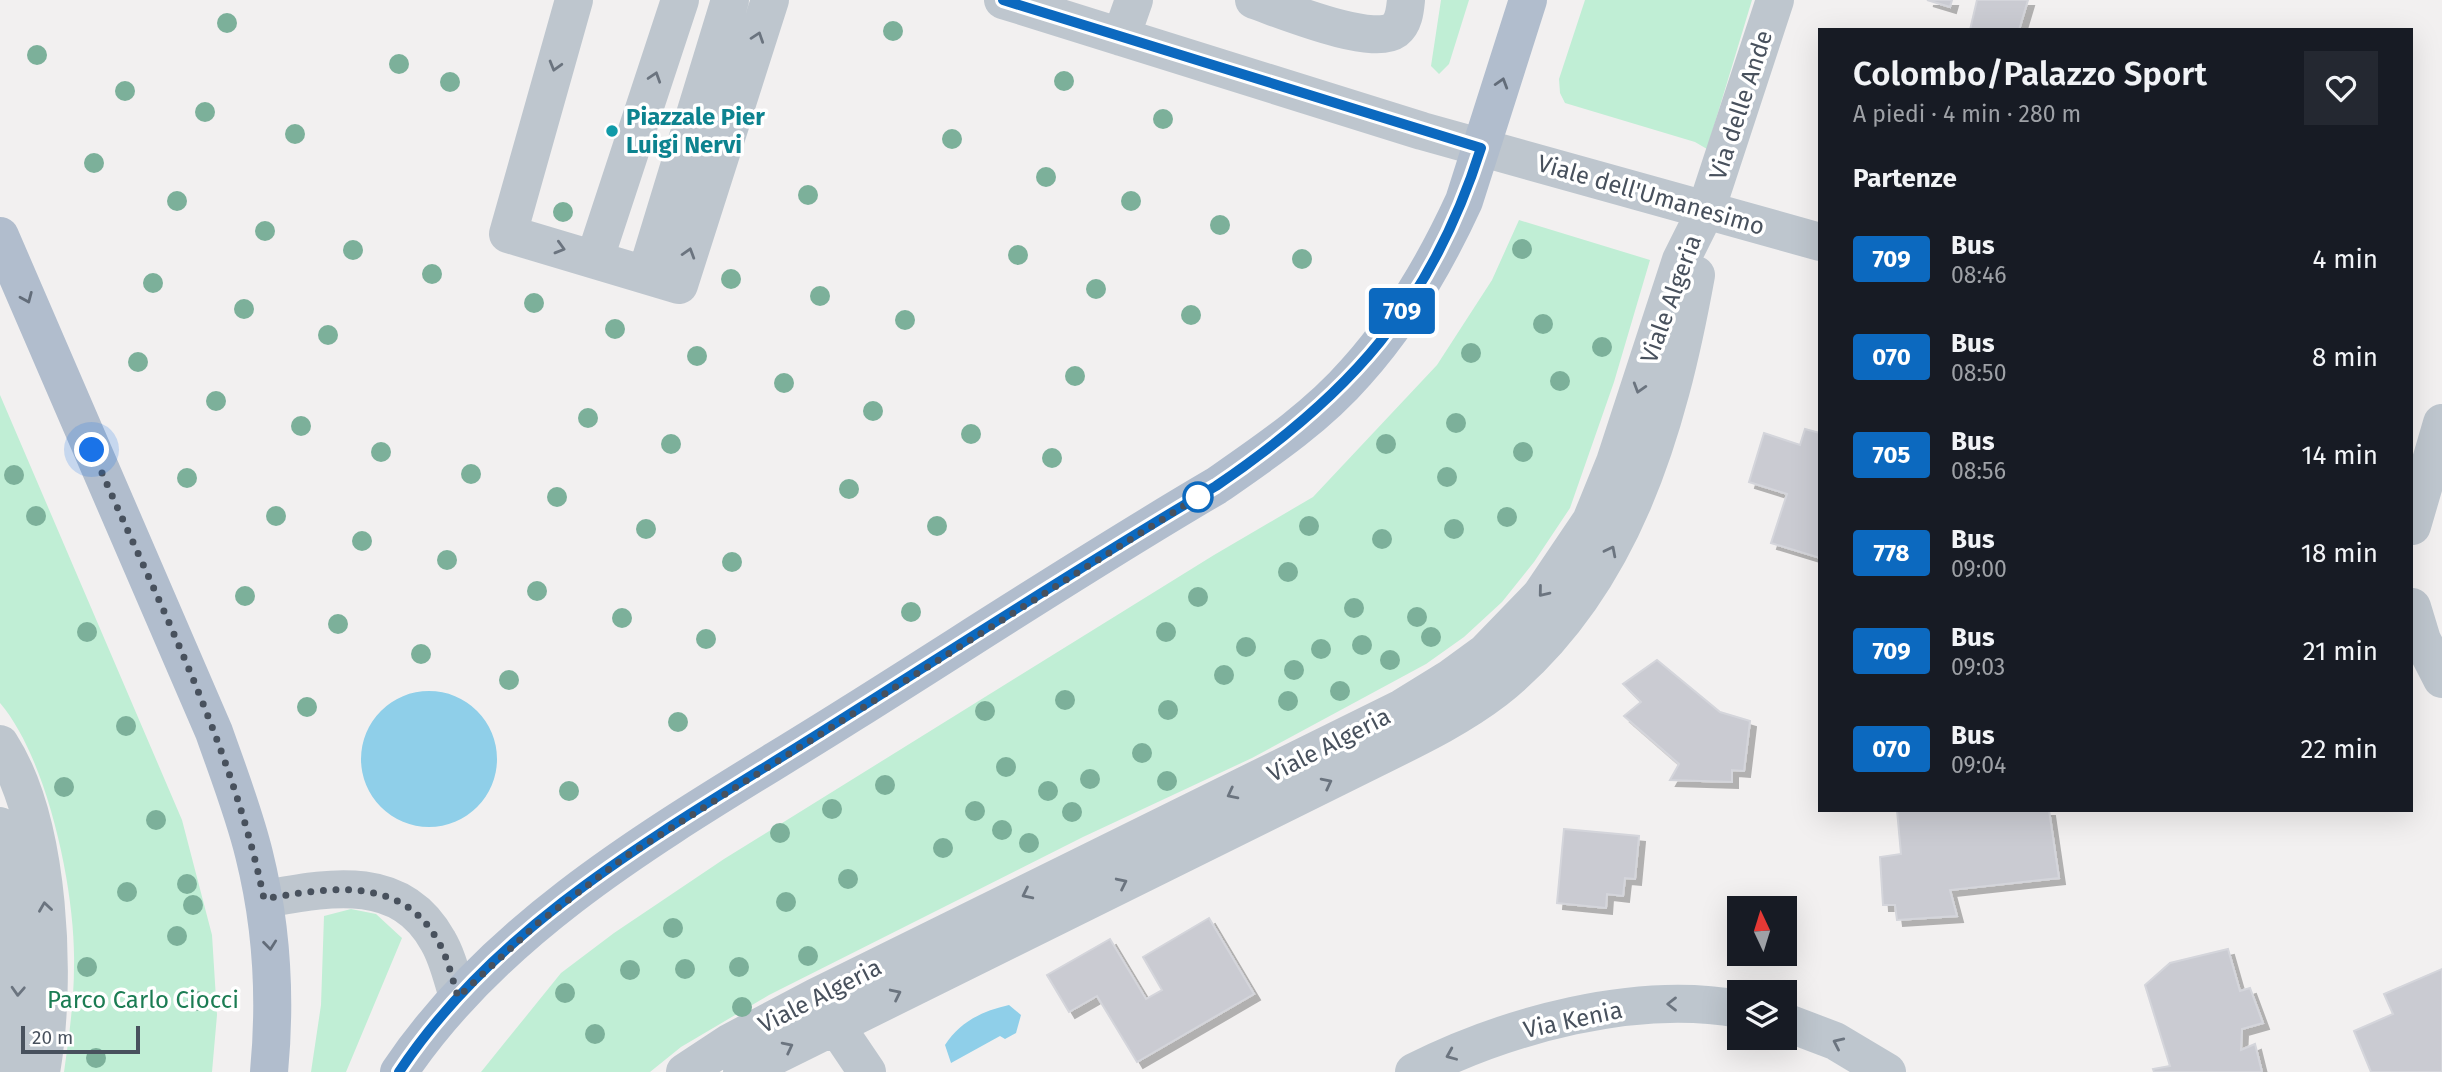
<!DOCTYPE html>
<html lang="it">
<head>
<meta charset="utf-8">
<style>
	body { margin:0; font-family:"Fira Sans",sans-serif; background:#242831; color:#f1f3f6; height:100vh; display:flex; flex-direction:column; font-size:26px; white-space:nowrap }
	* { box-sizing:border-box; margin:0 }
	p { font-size:23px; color:#9ea1a6 }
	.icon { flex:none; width:38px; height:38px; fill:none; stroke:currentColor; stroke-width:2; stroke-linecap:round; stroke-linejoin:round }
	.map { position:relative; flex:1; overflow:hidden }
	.drawer { position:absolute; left:1818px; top:28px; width:595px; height:784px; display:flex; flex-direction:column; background:#171b24; border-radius:0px; box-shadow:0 7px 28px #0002 }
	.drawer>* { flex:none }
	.badge { padding:0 14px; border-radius:5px; font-size:24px; line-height:46px }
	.needle { width:46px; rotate:356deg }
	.controls { position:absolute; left:1727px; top:896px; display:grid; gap:14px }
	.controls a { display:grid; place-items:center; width:70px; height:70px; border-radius:0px; background:#171b24; box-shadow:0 7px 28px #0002; font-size:35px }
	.scale { position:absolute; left:21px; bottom:18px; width:119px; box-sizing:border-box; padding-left:7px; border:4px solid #48515d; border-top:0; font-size:19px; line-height:24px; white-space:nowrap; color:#48515d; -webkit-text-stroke:5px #fff; paint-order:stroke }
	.you { position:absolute; width:35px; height:35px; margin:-18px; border:5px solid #fff; border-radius:50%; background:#1a73e8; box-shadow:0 0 0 10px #1a73e833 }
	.map>.badge { position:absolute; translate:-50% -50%; box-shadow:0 0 0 4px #fff }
	h2 { padding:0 35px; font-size:26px; line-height:63px }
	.round { display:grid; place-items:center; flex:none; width:74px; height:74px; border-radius:0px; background:#242831 }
	.headline { display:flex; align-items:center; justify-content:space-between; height:119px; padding:0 35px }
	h1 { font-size:33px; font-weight:600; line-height:52px }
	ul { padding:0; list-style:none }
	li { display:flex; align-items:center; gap:21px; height:98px; padding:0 35px }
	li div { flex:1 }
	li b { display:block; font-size:26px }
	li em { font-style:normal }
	li .badge { min-width:77px; font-weight:700; text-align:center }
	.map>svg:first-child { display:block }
	.green { fill:#c0eed5 }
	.water { fill:#8fcfe9 }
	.building { fill:#cacbd2; stroke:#d4d5db; stroke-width:2; filter:url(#shadow) }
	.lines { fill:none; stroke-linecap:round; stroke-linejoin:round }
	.minor { stroke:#bec6ce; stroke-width:38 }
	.major { stroke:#b1bdcd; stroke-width:38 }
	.tree { fill:#7cb09a }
	.oneway { stroke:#6b747f }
	.oneway2 { stroke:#626c79 }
	.line-casing { stroke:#fff; stroke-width:16 }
	.line { stroke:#0c69bf; stroke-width:10 }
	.walk { stroke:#48515d; stroke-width:7; stroke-dasharray:0 12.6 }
	.culture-dot { fill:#0f9aa8; stroke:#fff; stroke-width:2.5 }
	.stop-dot { fill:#fff; stroke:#0c69bf; stroke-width:3.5 }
	.labels { text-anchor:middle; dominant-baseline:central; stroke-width:7; stroke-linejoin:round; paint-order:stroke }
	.street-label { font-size:24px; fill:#48515d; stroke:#fff }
	.culture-label { font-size:24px; font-weight:bold; fill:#0d838f; stroke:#fff; text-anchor:start }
	.park-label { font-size:24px; fill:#1b7c53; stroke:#fff }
</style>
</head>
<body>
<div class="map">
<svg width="2442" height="1072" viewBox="0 0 2442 1072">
	<defs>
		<filter id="shadow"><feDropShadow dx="6" dy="6" stdDeviation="0" flood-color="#0004"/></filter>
	</defs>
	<rect width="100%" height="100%" fill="#f2f0f0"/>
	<path class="green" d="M1441,0H1469L1449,64L1439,74L1431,66Z
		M1585,0H1752L1707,149L1695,142L1565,103L1560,93L1559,79Z
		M1519,220L1650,260L1614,382L1570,508L1534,562L1502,602L1464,637L1426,664L1252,758L1083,837L769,995L681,1047L650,1072H481L561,973L614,933L724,859L1214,555L1313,497L1437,365L1492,280Z
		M0,395L182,820L212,935L217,1015L212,1072H64C69,1037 74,1001 74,966C76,893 48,759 0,703Z
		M351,909L376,914L402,938L346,1072H311L321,1005L324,916Z"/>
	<path class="water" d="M361 759a68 68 0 1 1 136 0a68 68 0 1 1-136 0Z
		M1009,1005L1021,1015L1016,1033L1005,1039L1000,1036L951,1063L945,1045C960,1022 982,1011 1009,1005Z"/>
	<path class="building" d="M1927,0H1952L1950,7Z
		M1977,0H2028L2019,30H1970Z
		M1805,429L1820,433V558L1771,543L1787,494L1749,482L1764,433L1800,445Z
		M1657,660L1720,712L1750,721L1744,771L1732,770V782L1670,780L1679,764L1624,716L1641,702L1623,684Z
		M1897,810H2049L2059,878L1950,890L1957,916L1897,920L1895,905H1883L1880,857L1901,854Z
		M1564,829L1639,836L1635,879L1625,878L1623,896L1607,894L1606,908L1557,903Z
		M1209,918L1254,994L1137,1062L1097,996L1069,1012L1047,975L1110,939L1146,999L1162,990L1143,957Z
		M2228,949L2240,991L2250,988L2263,1023L2242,1029L2241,1050L2255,1044L2262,1072H2154L2153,1069L2170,1066L2145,985L2170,963Z
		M2442,969V1072H2371L2354,1031L2393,1014L2384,994Z"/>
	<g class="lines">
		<path class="minor" d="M574,0L508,234L679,285L770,0
			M1003,0L1422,131L1820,242
			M1254,0C1281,9 1372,47 1395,30C1404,23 1405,10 1406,0
			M1121,37L1134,0
			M595,258L680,0
			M646,275L730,0
			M2412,526L2442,423
			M2412,607L2422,640L2442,679
			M0,744C51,823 57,981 41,1072
			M0,826C21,908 23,989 9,1072
			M264,899C327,888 400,872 438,941C448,958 452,978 458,997
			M821,1004L867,1072
			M1785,1022L1835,1041L1887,1072
			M685,1072L729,1043L816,997L1402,708L1449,679L1486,652L1541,595L1591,521L1615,462L1681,260L1706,210L1775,0
			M742,1072L1366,763C1410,741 1456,720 1495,690C1623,588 1668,429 1696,275
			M1414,1072C1508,1025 1635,990 1740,1009"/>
		<path class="major" d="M0,236L214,732C228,772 244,813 254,854C272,926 276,999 269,1072
			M399,1072C508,910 691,815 852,713C973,637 1093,558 1216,486C1265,452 1317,417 1356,372C1401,322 1436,262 1464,201L1528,0"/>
	</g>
	<g class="tree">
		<circle cx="227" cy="23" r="10"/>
		<circle cx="893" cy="31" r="10"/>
		<circle cx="37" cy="55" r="10"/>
		<circle cx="399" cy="64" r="10"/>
		<circle cx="1064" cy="81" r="10"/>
		<circle cx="450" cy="82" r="10"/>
		<circle cx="125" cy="91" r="10"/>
		<circle cx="205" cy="112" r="10"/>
		<circle cx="1163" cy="119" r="10"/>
		<circle cx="295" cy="134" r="10"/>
		<circle cx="952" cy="139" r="10"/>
		<circle cx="94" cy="163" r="10"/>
		<circle cx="1046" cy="177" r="10"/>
		<circle cx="808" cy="195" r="10"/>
		<circle cx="177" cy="201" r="10"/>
		<circle cx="1131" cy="201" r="10"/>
		<circle cx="563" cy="212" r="10"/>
		<circle cx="1220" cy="225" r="10"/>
		<circle cx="265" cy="231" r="10"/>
		<circle cx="1522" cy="249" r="10"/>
		<circle cx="353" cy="250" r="10"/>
		<circle cx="1018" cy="255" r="10"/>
		<circle cx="1302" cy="259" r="10"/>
		<circle cx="432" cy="274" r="10"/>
		<circle cx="731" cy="279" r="10"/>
		<circle cx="153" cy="283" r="10"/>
		<circle cx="1096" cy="289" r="10"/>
		<circle cx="820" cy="296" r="10"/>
		<circle cx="534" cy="303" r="10"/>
		<circle cx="244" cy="309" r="10"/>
		<circle cx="1191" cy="315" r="10"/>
		<circle cx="905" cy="320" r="10"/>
		<circle cx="1543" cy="324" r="10"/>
		<circle cx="615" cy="329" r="10"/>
		<circle cx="328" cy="335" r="10"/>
		<circle cx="1602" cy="347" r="10"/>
		<circle cx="1471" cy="353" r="10"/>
		<circle cx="697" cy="356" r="10"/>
		<circle cx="138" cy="362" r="10"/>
		<circle cx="1075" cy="376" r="10"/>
		<circle cx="1560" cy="381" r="10"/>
		<circle cx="784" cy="383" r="10"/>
		<circle cx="216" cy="401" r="10"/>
		<circle cx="873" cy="411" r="10"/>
		<circle cx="588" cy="418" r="10"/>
		<circle cx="1456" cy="423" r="10"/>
		<circle cx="301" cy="426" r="10"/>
		<circle cx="971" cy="434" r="10"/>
		<circle cx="671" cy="444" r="10"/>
		<circle cx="1386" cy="444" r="10"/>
		<circle cx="381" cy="452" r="10"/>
		<circle cx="1523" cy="452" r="10"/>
		<circle cx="1052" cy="458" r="10"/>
		<circle cx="471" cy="474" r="10"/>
		<circle cx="14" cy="475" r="10"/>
		<circle cx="1447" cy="477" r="10"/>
		<circle cx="187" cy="478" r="10"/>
		<circle cx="849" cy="489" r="10"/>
		<circle cx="557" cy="497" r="10"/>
		<circle cx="36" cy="516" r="10"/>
		<circle cx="276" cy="516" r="10"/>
		<circle cx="1507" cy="517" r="10"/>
		<circle cx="937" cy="526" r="10"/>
		<circle cx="1309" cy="526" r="10"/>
		<circle cx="646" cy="529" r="10"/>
		<circle cx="1454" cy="529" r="10"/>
		<circle cx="1382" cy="539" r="10"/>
		<circle cx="362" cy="541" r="10"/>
		<circle cx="447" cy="560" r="10"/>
		<circle cx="732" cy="562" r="10"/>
		<circle cx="1288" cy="572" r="10"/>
		<circle cx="537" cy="591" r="10"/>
		<circle cx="245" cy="596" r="10"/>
		<circle cx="1198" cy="597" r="10"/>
		<circle cx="1354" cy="608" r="10"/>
		<circle cx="911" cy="612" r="10"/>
		<circle cx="1417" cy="617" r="10"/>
		<circle cx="622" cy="618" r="10"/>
		<circle cx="338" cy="624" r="10"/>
		<circle cx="87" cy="632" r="10"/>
		<circle cx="1166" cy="632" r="10"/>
		<circle cx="1431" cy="637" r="10"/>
		<circle cx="706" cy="639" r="10"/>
		<circle cx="1362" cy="645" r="10"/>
		<circle cx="1246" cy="647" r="10"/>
		<circle cx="1321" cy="649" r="10"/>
		<circle cx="421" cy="654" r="10"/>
		<circle cx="1390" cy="660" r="10"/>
		<circle cx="1294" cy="670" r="10"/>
		<circle cx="1224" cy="675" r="10"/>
		<circle cx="509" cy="680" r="10"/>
		<circle cx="1340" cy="691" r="10"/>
		<circle cx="1065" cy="700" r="10"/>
		<circle cx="1288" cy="701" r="10"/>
		<circle cx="307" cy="707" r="10"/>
		<circle cx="1168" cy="710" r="10"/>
		<circle cx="985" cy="711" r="10"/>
		<circle cx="678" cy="722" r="10"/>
		<circle cx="126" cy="726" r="10"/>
		<circle cx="1142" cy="753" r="10"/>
		<circle cx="1006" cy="767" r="10"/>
		<circle cx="1090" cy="779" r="10"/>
		<circle cx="1167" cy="781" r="10"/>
		<circle cx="885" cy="785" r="10"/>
		<circle cx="64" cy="787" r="10"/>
		<circle cx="569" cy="791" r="10"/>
		<circle cx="1048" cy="791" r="10"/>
		<circle cx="832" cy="809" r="10"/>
		<circle cx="975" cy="811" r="10"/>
		<circle cx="1072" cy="812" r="10"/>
		<circle cx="156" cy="820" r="10"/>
		<circle cx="1002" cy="830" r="10"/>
		<circle cx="780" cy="833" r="10"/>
		<circle cx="1029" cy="843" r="10"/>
		<circle cx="943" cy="848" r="10"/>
		<circle cx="848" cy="879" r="10"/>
		<circle cx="187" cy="884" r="10"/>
		<circle cx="127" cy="892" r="10"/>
		<circle cx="786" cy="902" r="10"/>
		<circle cx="193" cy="905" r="10"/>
		<circle cx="673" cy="928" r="10"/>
		<circle cx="177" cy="936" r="10"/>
		<circle cx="808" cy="956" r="10"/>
		<circle cx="87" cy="967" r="10"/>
		<circle cx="739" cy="967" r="10"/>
		<circle cx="685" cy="969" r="10"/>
		<circle cx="630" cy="970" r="10"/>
		<circle cx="565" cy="993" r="10"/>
		<circle cx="197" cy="1001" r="10"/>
		<circle cx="742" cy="1007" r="10"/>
		<circle cx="595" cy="1034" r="10"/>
		<circle cx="96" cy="1058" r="10"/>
	</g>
	<defs><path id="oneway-chevron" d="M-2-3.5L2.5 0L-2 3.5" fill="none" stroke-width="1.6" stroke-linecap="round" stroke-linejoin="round" transform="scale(1.75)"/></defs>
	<g class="oneway">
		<use href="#oneway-chevron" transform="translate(758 37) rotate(-71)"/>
		<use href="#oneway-chevron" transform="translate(555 66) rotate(106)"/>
		<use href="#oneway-chevron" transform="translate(655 77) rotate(-72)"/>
		<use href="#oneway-chevron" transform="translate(560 248) rotate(16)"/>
		<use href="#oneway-chevron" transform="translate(689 253) rotate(-73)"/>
		<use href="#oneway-chevron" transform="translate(1639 388) rotate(107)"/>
		<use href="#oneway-chevron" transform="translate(1611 551) rotate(-63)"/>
		<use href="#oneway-chevron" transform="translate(1543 592) rotate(129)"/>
		<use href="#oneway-chevron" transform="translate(1327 783) rotate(-27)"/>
		<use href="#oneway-chevron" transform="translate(1232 794) rotate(153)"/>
		<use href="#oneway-chevron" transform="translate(1122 883) rotate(-26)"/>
		<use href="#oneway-chevron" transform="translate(1027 894) rotate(154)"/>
		<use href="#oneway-chevron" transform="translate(45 907) rotate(-98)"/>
		<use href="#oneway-chevron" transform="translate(18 991) rotate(93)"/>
		<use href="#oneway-chevron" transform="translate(896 994) rotate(-26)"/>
		<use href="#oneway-chevron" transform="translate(1672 1004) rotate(180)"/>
		<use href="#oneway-chevron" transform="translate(1838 1043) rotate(-155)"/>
		<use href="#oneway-chevron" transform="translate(788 1047) rotate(-27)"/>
		<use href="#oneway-chevron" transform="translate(1451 1055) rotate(157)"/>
	</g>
	<g class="oneway2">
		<use href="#oneway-chevron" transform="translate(1502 83) rotate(-73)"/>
		<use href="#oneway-chevron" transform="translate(27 298) rotate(67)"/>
		<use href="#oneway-chevron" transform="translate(270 945) rotate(84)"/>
	</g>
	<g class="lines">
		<g class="line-casing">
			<path id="line" d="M399,1072C503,915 679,823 834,724C961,644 1087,562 1216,486C1350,395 1431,305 1481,148L1003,0"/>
		</g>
		<use href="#line" class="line"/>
		<path class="walk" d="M92,450C155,596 232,743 264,899C326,888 401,874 438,941C448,958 452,978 458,997L538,923L625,857L1198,497"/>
	</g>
	<circle class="culture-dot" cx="612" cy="131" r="7"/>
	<circle class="stop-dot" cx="1198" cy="497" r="14"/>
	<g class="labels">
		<g class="street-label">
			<text transform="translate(1741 105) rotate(-72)">Via delle Ande</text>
			<text transform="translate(1651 195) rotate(16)">Viale dell'Umanesimo</text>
			<text transform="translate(1671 299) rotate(-70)">Viale Algeria</text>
			<text transform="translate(1329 745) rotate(-27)">Viale Algeria</text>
			<text transform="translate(820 996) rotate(-27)">Viale Algeria</text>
			<text transform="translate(1573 1020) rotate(-12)">Via Kenia</text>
		</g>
		<g class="culture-label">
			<text x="626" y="117">Piazzale Pier<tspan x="626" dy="28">Luigi Nervi</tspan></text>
		</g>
		<g class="park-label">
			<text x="143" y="1000">Parco Carlo Ciocci</text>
		</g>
	</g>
</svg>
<div class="controls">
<a><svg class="needle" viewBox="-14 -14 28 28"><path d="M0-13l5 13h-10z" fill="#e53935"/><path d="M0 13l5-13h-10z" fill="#9ea1a6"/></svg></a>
<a><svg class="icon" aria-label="layers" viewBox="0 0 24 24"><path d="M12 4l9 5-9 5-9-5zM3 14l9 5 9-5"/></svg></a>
</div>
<div class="scale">20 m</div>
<div class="you" style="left:92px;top:450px"></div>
<b class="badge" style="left:1402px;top:311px;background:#0c69bf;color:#fff">709</b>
<section class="drawer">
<div class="headline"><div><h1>Colombo/Palazzo Sport</h1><p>A piedi · 4 min · 280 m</p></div><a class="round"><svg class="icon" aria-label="heart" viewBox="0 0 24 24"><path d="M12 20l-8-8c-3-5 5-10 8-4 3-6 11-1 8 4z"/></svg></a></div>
<h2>Partenze</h2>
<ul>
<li><span class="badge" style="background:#0c69bf;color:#fff">709</span><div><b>Bus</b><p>08:46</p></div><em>4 min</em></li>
<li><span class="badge" style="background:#0c69bf;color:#fff">070</span><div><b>Bus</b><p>08:50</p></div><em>8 min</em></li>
<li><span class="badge" style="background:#0c69bf;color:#fff">705</span><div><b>Bus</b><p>08:56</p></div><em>14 min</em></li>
<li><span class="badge" style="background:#0c69bf;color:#fff">778</span><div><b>Bus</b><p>09:00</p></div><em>18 min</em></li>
<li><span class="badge" style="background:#0c69bf;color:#fff">709</span><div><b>Bus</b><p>09:03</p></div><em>21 min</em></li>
<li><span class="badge" style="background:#0c69bf;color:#fff">070</span><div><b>Bus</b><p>09:04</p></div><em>22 min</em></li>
</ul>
</section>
</div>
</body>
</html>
